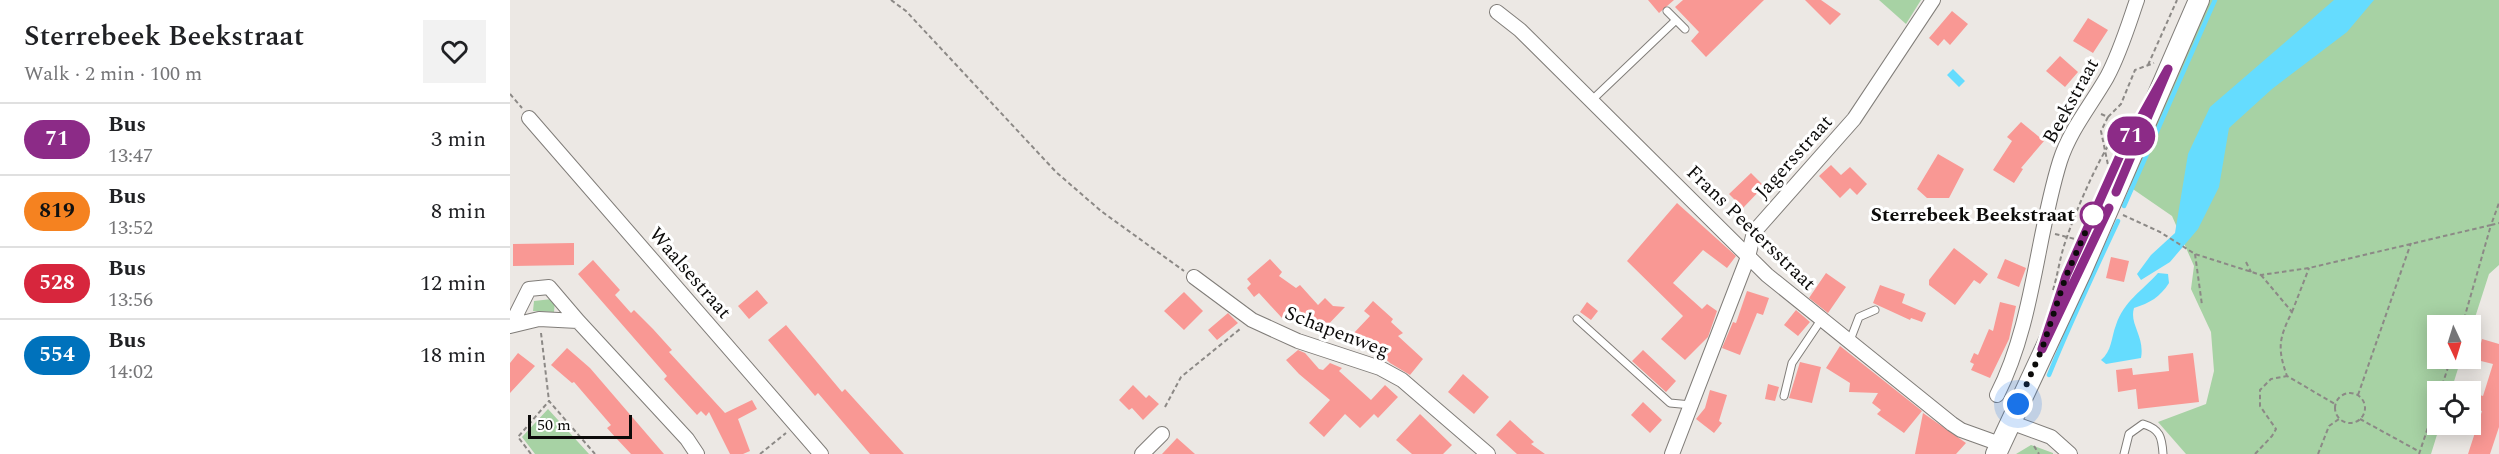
<!DOCTYPE html>
<html lang="en">
<head>
<meta charset="utf-8">
<style>
	body { margin:0; font-family:Spectral,serif; background:#f2f2f2; color:#202124; height:100vh; display:flex; flex-direction:column; font-size:22px; white-space:nowrap }
	* { box-sizing:border-box; margin:0 }
	p { font-size:20px; color:#757577 }
	.icon { flex:none; width:33px; height:33px; fill:none; stroke:currentColor; stroke-width:2; stroke-linecap:round; stroke-linejoin:round }
	.map { position:relative; flex:1; overflow:hidden }
	.side { display:flex; flex-direction:column; background:#fff; width:510px }
	.side>* { flex:none }
	.badge { padding:0 12px; border-radius:20px; font-size:21px; line-height:39px }
	.needle { width:39px; rotate:176deg }
	.tools { position:absolute; left:1917px; top:315px; display:grid; gap:12px }
	.tools a { display:grid; place-items:center; width:54px; height:54px; border-radius:0px; background:#fff; box-shadow:0 3px 15px #0003; font-size:30px }
	.scale { position:absolute; left:18px; bottom:15px; width:104px; box-sizing:border-box; padding-left:6px; border:3px solid #0c0b0a; border-top:0; font-size:16px; line-height:21px; white-space:nowrap; color:#0c0b0a; -webkit-text-stroke:4px #fff; paint-order:stroke }
	.you { position:absolute; width:30px; height:30px; margin:-15px; border:4px solid #fff; border-radius:50%; background:#1a73e8; box-shadow:0 0 0 9px #1a73e833 }
	.map>.badge { position:absolute; translate:-50% -50%; box-shadow:0 0 0 3px #fff }
	.round { display:grid; place-items:center; flex:none; width:63px; height:63px; border-radius:0px; background:#f2f2f2 }
	.head { display:flex; align-items:center; justify-content:space-between; height:102px; padding:0 24px }
	h1 { font-size:28px; font-weight:600; line-height:45px }
	ul { padding:0; list-style:none }
	li { display:flex; align-items:center; gap:18px; height:72px; padding:0 24px; border-top:2px solid #e0e0e0 }
	li div { flex:1 }
	li b { display:block; font-size:22px }
	li em { font-style:normal }
	li .badge { min-width:66px; font-weight:700; text-align:center }
	main { display:flex; flex:1; min-height:0 }
	.map>svg:first-child { display:block }
	.green { fill:#a7d2a4 }
	.water { fill:#65dcfe }
	.lines { fill:none; stroke-linecap:round; stroke-linejoin:round }
	.stream { stroke:#65dcfe; stroke-width:4.5 }
	.building { fill:#f99894 }
	.lane-casing { stroke:#807d79; stroke-width:9 }
	.street-casing { stroke:#807d79; stroke-width:16 }
	.secondary-casing { stroke:#807d79; stroke-width:22 }
	.path { stroke:#8c8986; stroke-width:2; stroke-dasharray:4.5 3; stroke-linecap:butt }
	.lane { stroke:#fff; stroke-width:7 }
	.street { stroke:#fff; stroke-width:14 }
	.secondary { stroke:#fff; stroke-width:20 }
	.line-casing { stroke:#fff; stroke-width:14 }
	.line { stroke:#8c2b87; stroke-width:9 }
	.walk { stroke:#0c0b0a; stroke-width:6; stroke-dasharray:0 10.8 }
	.stop-dot { fill:#fff; stroke:#8c2b87; stroke-width:3 }
	.labels { text-anchor:middle; dominant-baseline:central; stroke-width:6; stroke-linejoin:round; paint-order:stroke }
	.street-label { font-size:20px; fill:#0c0b0a; stroke:#fff }
	.stop-label { font-size:20px; font-weight:bold; fill:#0c0b0a; stroke:#fff; text-anchor:end }
</style>
</head>
<body>
<main>
<section class="side">
<div class="head"><div><h1>Sterrebeek Beekstraat</h1><p>Walk · 2 min · 100 m</p></div><a class="round"><svg class="icon" aria-label="heart" viewBox="0 0 24 24"><path d="M12 20l-8-8c-3-5 5-10 8-4 3-6 11-1 8 4z"/></svg></a></div>
<ul>
<li><span class="badge" style="background:#8c2b87;color:#fff">71</span><div><b>Bus</b><p>13:47</p></div><em>3 min</em></li>
<li><span class="badge" style="background:#f58220;color:#111">819</span><div><b>Bus</b><p>13:52</p></div><em>8 min</em></li>
<li><span class="badge" style="background:#d7263d;color:#fff">528</span><div><b>Bus</b><p>13:56</p></div><em>12 min</em></li>
<li><span class="badge" style="background:#0072bc;color:#fff">554</span><div><b>Bus</b><p>14:02</p></div><em>18 min</em></li>
</ul>
</section>
<div class="map">
<svg width="1989" height="454" viewBox="0 0 1989 454">
	<rect width="100%" height="100%" fill="#ece8e4"/>
	<path class="green" d="M1369,0H1411L1396,24Z
		M1695,0H1989V265L1979,274L1961,330L1960,326H1928V358L1951,359L1941,391L1928,392V424L1930,425L1921,454H1676L1648,422L1696,404L1704,371L1701,332L1681,289L1684,266L1662,216L1617,185Z
		M42,299L45,301L44,312L23,311L24,301Z
		M38,409L79,454H25L12,437Z
		M1521,445L1543,453V454H1506Z"/>
	<path class="water" d="M1824,0H1864L1837,32L1762,89L1719,128L1709,187L1688,229L1660,262L1631,280L1627,274L1641,255L1665,233L1678,154L1700,107Z
		M1443,69L1455,81L1449,87L1437,75Z
		M1648,273L1658,274L1659,283C1650,297 1640,303 1624,308C1619,324 1635,336 1631,358L1596,364L1591,360C1602,351 1601,338 1606,325C1614,301 1631,292 1648,273Z"/>
	<g class="lines">
		<path class="stream" d="M1614,206L1705,0
			M1539,375C1560,323 1584,272 1608,221"/>
	</g>
	<path class="building" d="M1138,0H1164L1149,13Z
		M1173,0H1254L1196,57L1181,41L1189,32L1165,7Z
		M1295,0H1311L1331,14L1320,25Z
		M1442,11L1458,24L1440,45L1434,39L1428,46L1419,38Z
		M1578,18L1598,30L1583,53L1563,41Z
		M1550,56L1568,72L1555,87L1536,71Z
		M1511,122L1534,141L1511,168L1513,169L1504,183L1483,170L1502,141L1497,137Z
		M1428,154L1454,169L1439,198H1417L1407,189Z
		M1321,165L1331,175L1340,167L1357,184L1347,195L1340,188L1330,198L1309,176Z
		M1241,173L1254,186L1233,208L1219,194Z
		M1167,203L1226,256L1217,268L1193,250L1163,283L1192,309L1197,304L1207,311L1198,337L1175,360L1151,339L1173,316L1117,261Z
		M64,243V265L3,266V244Z
		M1444,248L1478,274L1470,284L1464,280L1445,305L1419,285V280Z
		M1601,257L1619,261L1614,282L1596,278Z
		M760,259L772,272L769,276L786,288L790,285L808,305L815,298L823,306L835,307L811,332L789,310L787,313L783,308L772,318L749,293L744,297L737,288L741,284L737,279Z
		M1495,259L1516,268L1509,287L1487,278Z
		M83,260L110,290L105,295L121,313L124,310L143,329L162,350L159,352L215,413L242,400L247,409L228,419L240,451L233,454H220L199,412L196,416L191,411L187,415L154,379L157,376L68,274Z
		M1316,273L1336,287L1318,313L1299,298Z
		M1370,285L1395,294L1392,303L1416,313L1412,322L1401,318L1400,320L1363,303Z
		M247,290L258,303L239,319L228,306Z
		M1237,291L1259,298L1253,315L1247,313L1230,355L1212,348L1223,322L1226,323Z
		M674,292L693,311L674,330L654,311Z
		M863,301L883,319L881,322L893,333L888,336L913,359L900,375L880,363L858,343L856,345L842,335L860,316L854,311Z
		M1077,302L1088,311L1081,320L1070,312Z
		M1490,302L1506,306L1499,339L1480,378L1461,370L1464,364L1460,362L1464,353L1468,355L1479,329L1483,331Z
		M1286,310L1300,322L1288,336L1274,325Z
		M718,313L728,323L707,340L698,330Z
		M276,325L332,392L335,389L394,454H360L308,393L305,396L258,340Z
		M1972,339L1989,344V427L1980,454H1958L1972,411L1960,407V392L1973,396L1983,364L1967,360Z
		M1330,346L1412,411L1394,433L1367,414L1371,410L1362,403L1368,393L1339,392L1340,383L1316,368Z
		M57,348L80,368L154,454H121L106,438L97,428L101,425L64,382L62,383L41,365Z
		M788,350L795,353L809,369L813,370L820,363L832,368L829,371L861,400L875,385L888,397L868,418L864,414L850,428L835,414L814,437L799,423L820,400L789,374L776,360Z
		M1133,350L1166,381L1156,392L1122,361Z
		M8,353L25,366L0,393V363Z
		M1683,353L1689,402L1628,409L1626,389L1608,392L1606,370L1622,368L1623,375L1659,371L1658,356Z
		M1290,362L1311,367L1302,403L1279,398Z
		M953,374L979,397L964,414L938,392Z
		M1258,384L1269,387L1265,401L1255,399Z
		M623,385L636,398L639,395L649,404L633,420L622,408L619,410L609,400Z
		M1200,390L1217,395L1209,421L1212,423L1204,433L1186,419L1195,408Z
		M1133,402L1152,420L1140,433L1121,415Z
		M1413,413L1456,443L1446,454H1405Z
		M910,414L942,445L933,454H902L886,440Z
		M1000,420L1024,442L1021,444L1035,454H1007L986,435Z
		M667,438L685,454H652Z"/>
	<g class="lines">
		<g class="lane-casing">
			<path id="lane" d="M1157,11L1175,29
				M1081,101L1166,20
				M1067,319L1160,403L1181,405
				M1339,343L1349,317L1365,310
				M1274,396L1282,363L1311,320
				M1614,454L1619,434L1633,424C1650,429 1652,437 1653,454"/>
		</g>
		<g class="street-casing">
			<path id="street" d="M987,12L1010,30L1257,275L1442,424L1451,430L1490,444
				M19,118L311,454
				M684,277L742,320L788,341L870,368L892,380L978,454
				M1,325L19,289L39,287L68,321
				M0,326L29,319L68,321L177,439L187,454
				M1487,395C1524,322 1526,238 1550,161C1560,130 1581,105 1597,77C1610,53 1618,26 1627,0
				M1500,422L1541,437L1560,454
				M632,454L652,434
				M1162,454L1238,257L1244,232L1344,119L1423,0"/>
		</g>
		<g class="secondary-casing">
			<path id="secondary" d="M1486,454L1571,272L1689,0"/>
		</g>
		<path class="path" d="M381,0L396,11L546,172L591,211L674,271
			M1638,65L1667,0
			M0,94L12,108
			M1591,114L1598,117L1611,104L1625,70L1644,63
			M1598,117L1591,131L1598,165
			M1613,215L1650,232L1685,254L1751,275L1799,268L1981,225L1989,203
			M1545,234L1565,239
			M1685,254L1692,305
			M1736,262L1741,272
			M1751,275L1782,312C1769,338 1767,348 1777,376L1825,404
			M1543,290C1548,274 1550,256 1556,240C1564,215 1597,135 1617,122
			M1782,312L1799,268
			M1952,326L1981,225L1989,223
			M31,333L39,401
			M1930,392L1941,358
			M1825 408a15 15 0 1 1 30 0a15 15 0 1 1-30 0Z
			M1848,395L1901,243
			M655,407L671,377L730,329
			M1850,419L1910,452
			M1524,446L1529,454
			M21,454L8,437L39,401L85,454
			M250,454L276,433
			M1745,454L1762,436L1766,429L1750,406V390L1761,379L1777,376
			M1808,454L1819,426L1829,419
			M1909,454L1928,398"/>
		<use href="#lane" class="lane"/>
		<use href="#street" class="street"/>
		<use href="#secondary" class="secondary"/>
	</g>
	<g class="lines">
		<g class="line-casing">
			<path id="line" d="M1599,208L1532,349L1556,276L1611,153L1658,69L1606,192"/>
		</g>
		<use href="#line" class="line"/>
		<path class="walk" d="M1508,404L1532,349L1556,276L1583,215"/>
	</g>
	<circle class="stop-dot" cx="1583" cy="215" r="12"/>
	<g class="labels">
		<g class="street-label">
			<text transform="translate(1561 101) rotate(-61)">Beekstraat</text>
			<text transform="translate(1284 157) rotate(-48)">Jagersstraat</text>
			<text transform="translate(1241 228) rotate(44)">Frans Peetersstraat</text>
			<text transform="translate(180 273) rotate(49)">Waalsestraat</text>
			<text transform="translate(827 332) rotate(21)">Schapenweg</text>
		</g>
		<g class="stop-label">
			<text x="1565" y="215">Sterrebeek Beekstraat</text>
		</g>
	</g>
</svg>
<div class="tools">
<a><svg class="needle" viewBox="-14 -14 28 28"><path d="M0-13l5 13h-10z" fill="#e53935"/><path d="M0 13l5-13h-10z" fill="#757577"/></svg></a>
<a><svg class="icon" aria-label="locate" viewBox="0 0 24 24"><circle cx="12" cy="12" r="6"/><path d="M12 2v4M12 18v4M2 12h4M18 12h4"/></svg></a>
</div>
<div class="scale">50 m</div>
<div class="you" style="left:1508px;top:404px"></div>
<b class="badge" style="left:1621px;top:136px;background:#8c2b87;color:#fff">71</b>
</div>
</main>
</body>
</html>
